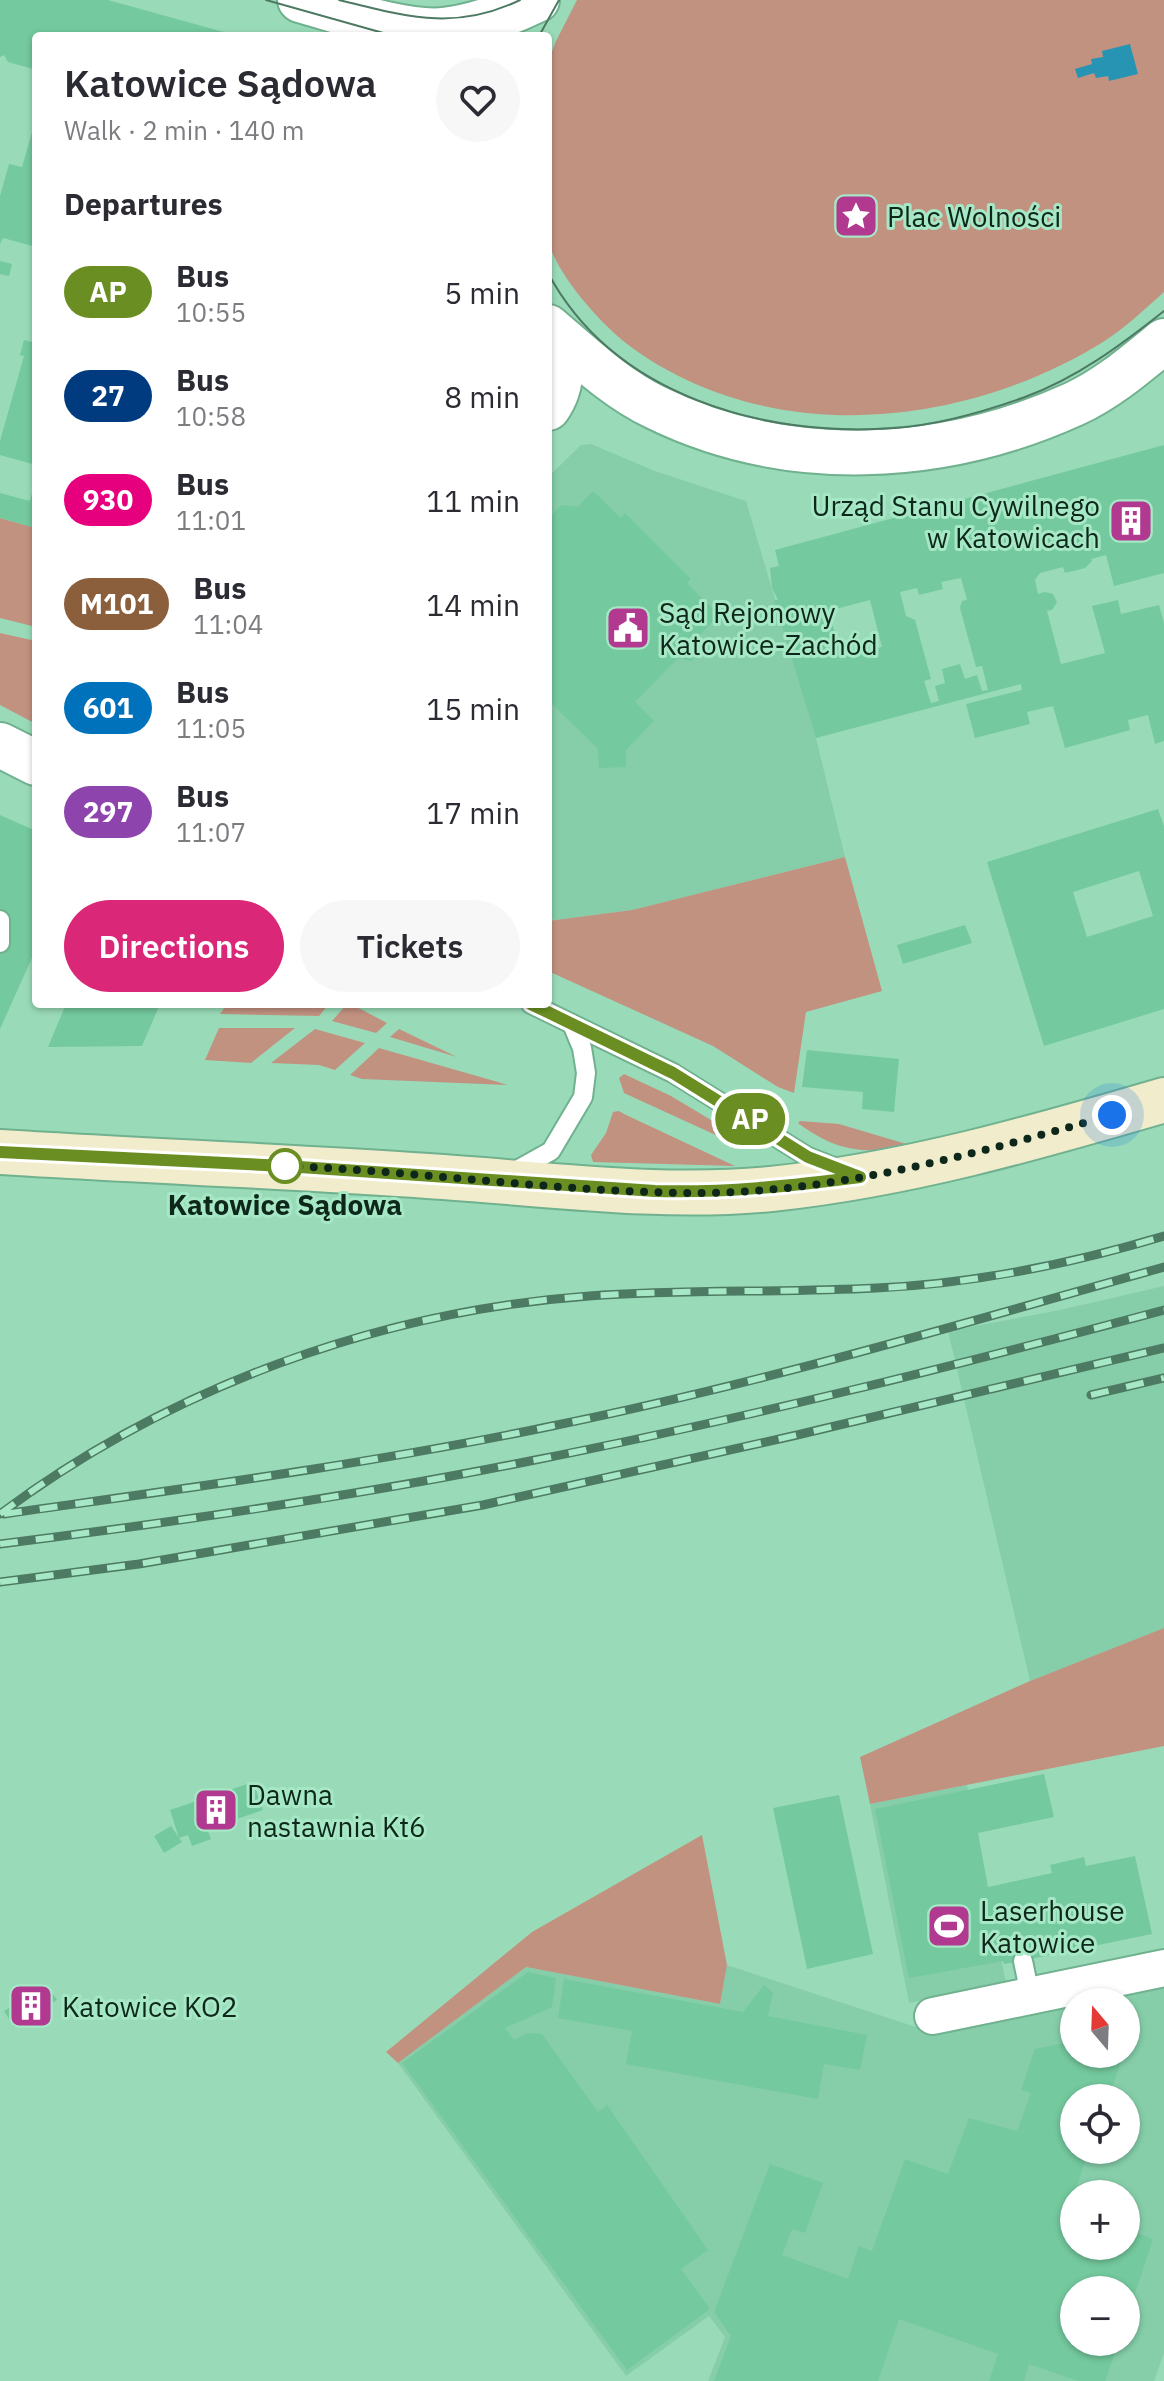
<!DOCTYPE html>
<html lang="en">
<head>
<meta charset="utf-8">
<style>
	body { margin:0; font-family:"IBM Plex Sans",sans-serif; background:#f7f7f7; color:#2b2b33; height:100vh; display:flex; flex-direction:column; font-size:30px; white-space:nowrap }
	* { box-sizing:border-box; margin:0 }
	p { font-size:26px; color:#7c7c81 }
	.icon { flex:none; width:44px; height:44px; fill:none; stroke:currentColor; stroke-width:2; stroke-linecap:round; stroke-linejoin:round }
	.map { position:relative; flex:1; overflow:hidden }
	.drawer { position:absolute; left:32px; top:32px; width:520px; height:976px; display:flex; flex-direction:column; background:#fff; border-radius:8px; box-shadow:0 2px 6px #0004 }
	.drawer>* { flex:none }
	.badge { padding:0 16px; border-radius:26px; font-size:28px; line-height:52px }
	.needle { width:52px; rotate:341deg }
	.tools { position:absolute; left:1060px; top:1988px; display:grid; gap:16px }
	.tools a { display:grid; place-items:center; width:80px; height:80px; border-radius:50%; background:#fff; box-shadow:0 2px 6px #0004; font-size:40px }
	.you { position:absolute; width:40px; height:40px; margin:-20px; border:6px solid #fff; border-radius:50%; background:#1a73e8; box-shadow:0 0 0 12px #1a73e833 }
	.map>.badge { position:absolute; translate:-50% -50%; box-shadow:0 0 0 4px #fff }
	h2 { padding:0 32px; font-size:30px; line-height:72px }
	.round { display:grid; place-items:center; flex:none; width:84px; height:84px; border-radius:42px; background:#f7f7f7 }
	.overview { display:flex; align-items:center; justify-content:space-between; height:136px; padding:0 32px }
	h1 { font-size:38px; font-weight:600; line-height:60px }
	.cta { display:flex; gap:16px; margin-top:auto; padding:16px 32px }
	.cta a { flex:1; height:92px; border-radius:48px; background:#db2777; color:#fff; font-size:32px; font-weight:600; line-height:92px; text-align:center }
	.cta a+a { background:#f7f7f7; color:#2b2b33 }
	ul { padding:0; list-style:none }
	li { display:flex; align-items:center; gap:24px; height:104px; padding:0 32px }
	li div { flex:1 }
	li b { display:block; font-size:30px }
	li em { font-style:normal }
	li .badge { min-width:88px; font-weight:700; text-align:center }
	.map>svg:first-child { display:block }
	.built { fill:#86cea9; fill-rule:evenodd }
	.green { fill:#c29281 }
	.water { fill:#2694b2 }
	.building { fill:#74c99e; fill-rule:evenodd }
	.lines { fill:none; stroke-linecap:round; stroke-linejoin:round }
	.service-casing { stroke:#70b18f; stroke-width:22 }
	.minor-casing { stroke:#70b18f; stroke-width:40 }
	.tertiary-casing { stroke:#70b18f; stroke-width:48 }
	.secondary-casing { stroke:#70b18f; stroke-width:48 }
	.service { stroke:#fff; stroke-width:18 }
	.minor { stroke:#fff; stroke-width:36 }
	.tertiary { stroke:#fff; stroke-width:44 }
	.secondary { stroke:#f1eccb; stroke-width:44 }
	.tram { stroke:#4d7a63; stroke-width:2 }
	.rail-casing { stroke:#4d7a63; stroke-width:9 }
	.rail { stroke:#a6e8c5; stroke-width:6; stroke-dasharray:18; stroke-linecap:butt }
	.line-casing { stroke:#fff; stroke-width:18 }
	.line { stroke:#6b8e23; stroke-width:12 }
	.walk { stroke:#0d281b; stroke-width:8; stroke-dasharray:0 14.4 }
	.stop-dot { fill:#fff; stroke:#6b8e23; stroke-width:4 }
	.labels { text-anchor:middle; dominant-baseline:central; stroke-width:6; stroke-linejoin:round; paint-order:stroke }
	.poi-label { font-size:28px; fill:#0d281b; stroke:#a6e8c5; text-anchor:start }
	.stop-label { font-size:28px; font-weight:bold; fill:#0d281b; stroke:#a6e8c5 }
</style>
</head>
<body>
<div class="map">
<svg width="1164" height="2381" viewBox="0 0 1164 2381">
	<rect width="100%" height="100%" fill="#99dbb8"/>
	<path class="built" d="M591,444L655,471L746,501L816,738L845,857L632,910L548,921V477L581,445Z
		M1164,1286V1628L1030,1681L948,1331L1060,1310Z
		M967,1785L1006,1983L909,2003L870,1804Z
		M727,1965L913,2026L941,2032L1074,2004V2054H1126V2002H1083L1164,1985V2353L1154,2381H708L725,2337L709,2316L626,2376L398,2063L526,1967L720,2004ZM1074,2098H1126V2150H1074ZM1074,2194H1126V2246H1074ZM1074,2290H1126V2342H1074Z"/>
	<path class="green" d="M577,0H1164V292C1145,309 1125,328 1103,342C961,430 765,448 627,344C600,323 555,273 548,239C545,222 548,201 548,184C548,143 548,103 548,62L556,41Z
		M0,518L36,528V627L0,618Z
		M0,633L36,641V724L0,705Z
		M845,857L882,991L806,1012L794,1093L778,1087L713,1046L548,971V921L632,910Z
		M227,1004H329L319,1016L220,1014Z
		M347,1004H351L387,1023L376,1033L332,1021Z
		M219,1028H295L251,1063L205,1060Z
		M315,1029L365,1043L335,1070L319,1065L271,1063Z
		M399,1029L457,1057L390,1037Z
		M379,1048L498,1082L507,1085L362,1079L350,1075Z
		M624,1074L671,1096L751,1144L746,1149L624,1093L619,1078Z
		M619,1111L624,1114L735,1166L593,1162L591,1155L606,1133L613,1112Z
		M800,1121L839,1124L913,1146C866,1154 838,1153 798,1123Z
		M1164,1628V1746L870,1804L860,1757L1030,1681Z
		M702,1835L727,1965L720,2004L526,1967L398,2063L386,2052L532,1932Z"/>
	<path class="water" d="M1130,44L1138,74L1109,81L1108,76L1096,78L1094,73L1078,78L1075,69L1092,64L1091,59L1103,57L1102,51Z"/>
	<path class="building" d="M0,0H108L238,36H36L33,69L8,62L4,55L0,57Z
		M35,122L36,247L3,238L0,244V196L9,164L22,167Z
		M0,261L12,264L9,276L0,274Z
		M24,340L36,343V465L0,455V441L24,356L20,355Z
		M1164,445V573L1114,586L1106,555L1091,559L1092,561L1085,568L1065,573L1063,567L1040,573L1035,580L1038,594L1045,592L1053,594L1057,602L1052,610L1047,611L1061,664L1105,653L1092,606L1118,600L1121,614L1159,605L1164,623V741L1155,744L1148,715L1128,720L1130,730L1065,748L1053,706L1027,712L1030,724L975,738L966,704L1022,690L1021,684L816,738L774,600H778L772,588L770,568L779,566L775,550ZM961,578L967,600L962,601L960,608L976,667L982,666L988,690L982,691L977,675L965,679L960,664L942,669L945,683L935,686L939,701L931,703L924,681L931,679L915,620L906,616L900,592L917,588L919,595L943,589L941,582ZM870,600L882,647L868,650L867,646L841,653L828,611Z
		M35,482L36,528L0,518V493L30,501Z
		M593,491L621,518L625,513L691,579L687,583L719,615L695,640L700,653L691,661L678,658L635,702L654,721L626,750V767L599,768L598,749L548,700V540L552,536L550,517L561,505L578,507Z
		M1158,809L1164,826V1009L1044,1046L987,862ZM1139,871L1153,916L1087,937L1073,892Z
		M0,815L36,831V949L0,1029Z
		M965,925L972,943L903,964L897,945Z
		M66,1004H160L142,1046L48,1047Z
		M807,1050L899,1059L894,1112L862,1109L863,1092L802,1087Z
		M1044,1774L1054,1817L978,1833L988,1887L1052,1873L1050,1865L1084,1857L1086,1866L1135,1856L1152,1934L1016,1962L1004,1964L1003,1961L909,1978L875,1809Z
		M253,1782L263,1810L207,1829L211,1839L192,1846L188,1835L179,1838L170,1810Z
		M839,1795L873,1954L807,1969L773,1808Z
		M171,1826L182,1842L164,1853L154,1836Z
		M528,1972L556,1978L552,2007L505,2028L514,2040L528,2033L542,2034L598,2112L607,2105L708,2250L681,2269L710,2309L627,2370L402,2063Z
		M564,1979L743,2012L764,1985L773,1993L768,2016L867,2035L860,2070L824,2064L818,2099L626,2064L632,2031L558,2018Z
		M47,1985L57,2000L14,2027L4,2011Z
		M1074,2041V2054H1124L1108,2098H1074V2150H1089L1069,2209L1074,2211V2246H1126V2229L1153,2239L1127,2318L1126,2290H1074V2342H1119L1105,2381H1078L1029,2364L1024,2381H989L998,2354L899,2319L878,2381H714L731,2336L714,2312L770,2164L823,2183L805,2233L792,2229L782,2255L848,2279L859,2246L872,2251L905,2159L948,2174L969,2118L1017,2131L1031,2093L1021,2090L1035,2049Z"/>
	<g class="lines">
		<g class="service-casing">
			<path id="service" d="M0,920V943
				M531,1004L673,1073L808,1157L839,1169
				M510,1174L551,1151L583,1097L586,1073L582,1048L572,1024
				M1023,1961L1030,1995"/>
		</g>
		<g class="minor-casing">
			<path id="minor" d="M933,2016L1164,1968"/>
		</g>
		<g class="tertiary-casing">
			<path id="tertiary" d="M300,0C340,11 404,34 444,30C477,26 508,14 537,0
				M548,327C581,355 615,388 655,407C787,472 942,464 1074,404C1107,389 1136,364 1164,341
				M548,329C562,355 566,382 548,408
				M0,745L36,763"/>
		</g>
		<g class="secondary-casing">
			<path id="secondary" d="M0,1152C142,1161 285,1166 428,1176C541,1183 657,1200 771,1189C906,1175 1034,1138 1164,1100"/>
		</g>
		<use href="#service" class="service"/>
		<use href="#minor" class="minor"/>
		<use href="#tertiary" class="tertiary"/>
		<use href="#secondary" class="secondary"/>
		<path class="tram" d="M266,0L394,36
			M339,0C405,16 454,32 520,0
			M539,36L559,0
			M548,273C614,396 765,438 895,428C939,425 983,412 1025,397C1077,378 1121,345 1164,311"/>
		<g class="rail-casing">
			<path id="rail" d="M1091,1395L1164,1378
				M0,1514C169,1388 379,1311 589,1296C684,1289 780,1293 876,1288C974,1284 1070,1264 1164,1236
				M4,1514C187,1488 370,1464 552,1426C759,1384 961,1324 1164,1267
				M0,1544C177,1522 355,1496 530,1461C744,1419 954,1366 1164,1310
				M0,1582L139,1564L483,1505L797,1435L1164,1348"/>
		</g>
		<use href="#rail" class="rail"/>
	</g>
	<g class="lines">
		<g class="line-casing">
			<path id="line" d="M0,1152L285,1166L655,1191C724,1193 791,1186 860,1177L808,1157L673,1073L531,1004"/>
		</g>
		<use href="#line" class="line"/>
		<path class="walk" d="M285,1166C424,1171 563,1193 702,1193C842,1192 978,1153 1112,1115"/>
	</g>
	<defs>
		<g id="sight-square" transform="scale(2.3)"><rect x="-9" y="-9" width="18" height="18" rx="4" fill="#b1398f" stroke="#a6e8c5"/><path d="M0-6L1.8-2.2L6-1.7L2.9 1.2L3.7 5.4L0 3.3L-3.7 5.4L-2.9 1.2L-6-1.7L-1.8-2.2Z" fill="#fff"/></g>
		<g id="building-square" transform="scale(2.3)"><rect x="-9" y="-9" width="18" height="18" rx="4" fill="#b1398f" stroke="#a6e8c5"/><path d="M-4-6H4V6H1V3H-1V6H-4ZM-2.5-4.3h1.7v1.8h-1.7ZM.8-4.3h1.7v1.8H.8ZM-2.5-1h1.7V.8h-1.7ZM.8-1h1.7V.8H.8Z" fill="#fff"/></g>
		<g id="civic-square" transform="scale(2.3)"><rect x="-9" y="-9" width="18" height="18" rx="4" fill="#b1398f" stroke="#a6e8c5"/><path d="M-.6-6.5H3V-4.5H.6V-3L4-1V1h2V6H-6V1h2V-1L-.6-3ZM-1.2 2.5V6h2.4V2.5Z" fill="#fff"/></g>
		<g id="stadium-square" transform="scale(2.3)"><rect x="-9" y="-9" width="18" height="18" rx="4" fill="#b1398f" stroke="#a6e8c5"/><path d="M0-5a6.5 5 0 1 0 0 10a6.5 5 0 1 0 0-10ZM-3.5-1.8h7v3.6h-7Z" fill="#fff"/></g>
	</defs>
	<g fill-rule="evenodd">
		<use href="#sight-square" x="856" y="216"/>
		<use href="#building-square" x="1131" y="521"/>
		<use href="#civic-square" x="628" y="628"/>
		<use href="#building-square" x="216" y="1810"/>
		<use href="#stadium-square" x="949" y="1926"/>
		<use href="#building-square" x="31" y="2006"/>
	</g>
	<circle class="stop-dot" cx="285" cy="1166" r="16"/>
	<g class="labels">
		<g class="poi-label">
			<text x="887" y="216">Plac Wolności</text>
			<text x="1100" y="505" text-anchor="end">Urząd Stanu Cywilnego<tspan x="1100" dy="32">w Katowicach</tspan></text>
			<text x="659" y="612">Sąd Rejonowy<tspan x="659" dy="32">Katowice-Zachód</tspan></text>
			<text x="247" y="1794">Dawna<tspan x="247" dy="32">nastawnia Kt6</tspan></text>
			<text x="980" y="1910">Laserhouse<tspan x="980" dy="32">Katowice</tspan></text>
			<text x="62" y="2006">Katowice KO2</text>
		</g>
		<g class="stop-label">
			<text x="285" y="1204">Katowice Sądowa</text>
		</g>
	</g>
</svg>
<div class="tools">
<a><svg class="needle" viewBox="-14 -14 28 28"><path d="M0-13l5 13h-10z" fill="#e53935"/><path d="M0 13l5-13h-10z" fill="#7c7c81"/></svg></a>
<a><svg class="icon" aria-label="locate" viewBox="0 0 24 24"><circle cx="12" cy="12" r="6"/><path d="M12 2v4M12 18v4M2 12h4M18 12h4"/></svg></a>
<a>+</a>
<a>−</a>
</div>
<div class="you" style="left:1112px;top:1115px"></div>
<b class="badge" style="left:750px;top:1119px;background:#6b8e23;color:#fff">AP</b>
<section class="drawer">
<div class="overview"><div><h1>Katowice Sądowa</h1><p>Walk · 2 min · 140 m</p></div><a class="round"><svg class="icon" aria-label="heart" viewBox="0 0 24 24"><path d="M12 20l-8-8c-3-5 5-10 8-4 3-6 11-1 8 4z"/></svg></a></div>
<h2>Departures</h2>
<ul>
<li><span class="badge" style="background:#6b8e23;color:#fff">AP</span><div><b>Bus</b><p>10:55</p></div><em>5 min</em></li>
<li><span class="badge" style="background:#003b80;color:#fff">27</span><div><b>Bus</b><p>10:58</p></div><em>8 min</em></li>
<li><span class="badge" style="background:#e6007e;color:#fff">930</span><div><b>Bus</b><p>11:01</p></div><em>11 min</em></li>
<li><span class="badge" style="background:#8b5e3c;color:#fff">M101</span><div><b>Bus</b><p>11:04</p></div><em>14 min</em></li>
<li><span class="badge" style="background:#0072bc;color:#fff">601</span><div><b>Bus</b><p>11:05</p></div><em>15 min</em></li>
<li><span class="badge" style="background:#8e44ad;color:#fff">297</span><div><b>Bus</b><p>11:07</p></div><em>17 min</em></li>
</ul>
<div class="cta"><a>Directions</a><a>Tickets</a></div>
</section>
</div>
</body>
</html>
